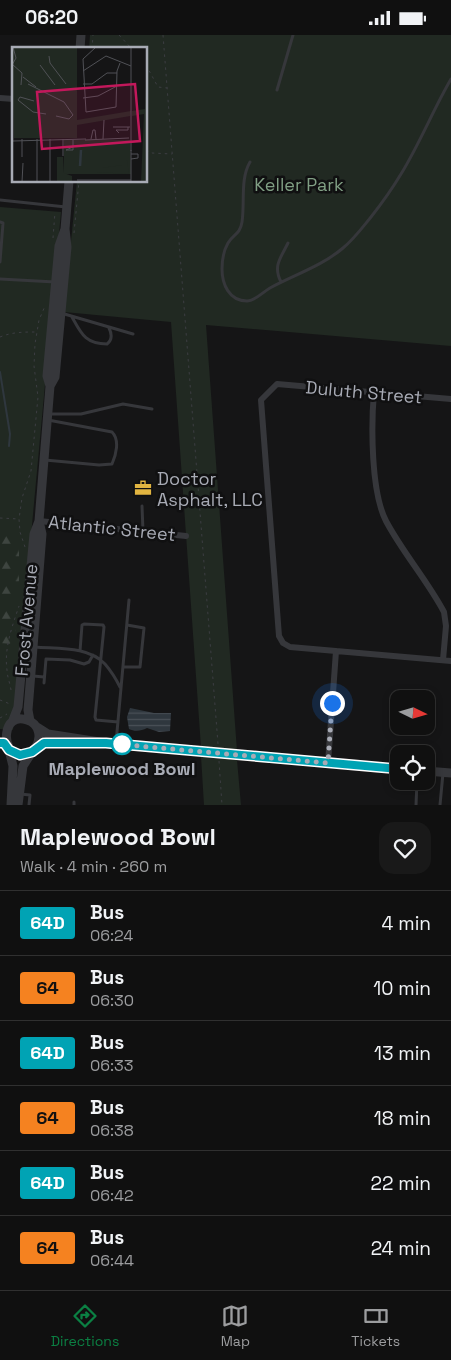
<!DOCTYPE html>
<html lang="en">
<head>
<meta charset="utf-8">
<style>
	body { margin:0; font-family:"Space Grotesk",sans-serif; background:#191919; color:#f1f3f6; height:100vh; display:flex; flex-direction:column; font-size:19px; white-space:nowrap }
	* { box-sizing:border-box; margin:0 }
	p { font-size:16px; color:#9c9d9f }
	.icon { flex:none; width:28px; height:28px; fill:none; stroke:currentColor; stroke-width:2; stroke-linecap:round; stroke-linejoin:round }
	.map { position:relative; height:770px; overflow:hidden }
	.panel { display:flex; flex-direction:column; background:#101010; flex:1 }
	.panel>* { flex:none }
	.badge { padding:0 10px; border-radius:4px; font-size:18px; line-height:32px }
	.needle { width:32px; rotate:95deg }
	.fabs { position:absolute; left:390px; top:655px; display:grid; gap:10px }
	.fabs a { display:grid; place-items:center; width:45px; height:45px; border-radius:10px; background:#101010; box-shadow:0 2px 8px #0003,0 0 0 1px #303030; font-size:25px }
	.you { position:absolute; width:25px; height:25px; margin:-12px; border:4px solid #fff; border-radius:50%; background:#1a73e8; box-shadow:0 0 0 8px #1a73e833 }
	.map>.badge { position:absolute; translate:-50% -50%; box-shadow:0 0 0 2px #fff }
	.round { display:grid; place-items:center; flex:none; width:52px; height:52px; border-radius:15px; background:#191919 }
	.head { display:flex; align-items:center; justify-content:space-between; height:85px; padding:0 20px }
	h1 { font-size:24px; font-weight:700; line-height:38px }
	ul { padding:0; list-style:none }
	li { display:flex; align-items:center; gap:15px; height:65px; padding:0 20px; border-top:1px solid #303030 }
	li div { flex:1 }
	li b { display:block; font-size:19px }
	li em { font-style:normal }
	li .badge { min-width:55px; font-weight:700; text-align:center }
	.status { display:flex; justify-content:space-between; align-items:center; height:35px; padding:0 25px; background:#101010; direction:ltr }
	.status svg { height:14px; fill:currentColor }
	.tab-bar { display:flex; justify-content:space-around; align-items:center; height:70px; border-top:1px solid #303030; background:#101010; font-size:14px; color:#9c9d9f }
	.tab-bar a { display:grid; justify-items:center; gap:2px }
	.tab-bar .active { color:#0b8043 }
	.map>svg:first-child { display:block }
	.green { fill:#212922 }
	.forest { fill:url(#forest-firs) }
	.water { fill:url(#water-rules) }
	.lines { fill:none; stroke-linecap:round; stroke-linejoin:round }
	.stream { stroke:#2f373e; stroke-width:2 }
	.path { stroke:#3c3d42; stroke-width:1; stroke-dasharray:2.5 4; stroke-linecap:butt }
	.service { stroke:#36373b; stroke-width:3 }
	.minor { stroke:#36373b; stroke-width:6 }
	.tertiary { stroke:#36373b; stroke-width:9 }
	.line-casing { stroke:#fff; stroke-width:11 }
	.line { stroke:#00a3b4; stroke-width:8 }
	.walk { stroke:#a8abb5; stroke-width:5; stroke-dasharray:0 9 }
	.stop-dot { fill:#fff; stroke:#00a3b4; stroke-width:2.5 }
	.labels { text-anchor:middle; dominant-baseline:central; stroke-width:5; stroke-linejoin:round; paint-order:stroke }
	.park-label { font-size:18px; fill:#809f84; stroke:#101011 }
	.street-label { font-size:18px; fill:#a8abb5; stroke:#101011 }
	.poi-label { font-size:18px; fill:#a8abb5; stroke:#101011; text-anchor:start }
	.stop-label { font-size:18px; font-weight:bold; fill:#a8abb5; stroke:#101011 }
	.inset-river { fill:none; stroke:#2f373e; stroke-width:2.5 }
	.inset-road { fill:none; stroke:#505156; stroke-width:1 }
	.view { fill:#c2185b; fill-opacity:0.15; stroke:#c2185b; stroke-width:2.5 }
	.inset-edge { fill:none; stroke:#a8abb5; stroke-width:2.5 }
</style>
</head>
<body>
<div class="status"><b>06:20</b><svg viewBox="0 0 49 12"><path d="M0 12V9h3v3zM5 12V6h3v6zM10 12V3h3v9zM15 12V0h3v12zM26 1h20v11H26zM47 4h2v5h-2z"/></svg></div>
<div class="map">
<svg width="451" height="770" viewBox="0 0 451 770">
	<defs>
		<pattern id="forest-firs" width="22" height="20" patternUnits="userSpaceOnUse" patternTransform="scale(1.25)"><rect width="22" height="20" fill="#212922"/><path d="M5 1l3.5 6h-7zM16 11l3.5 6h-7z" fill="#3e4540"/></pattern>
		<pattern id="water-rules" width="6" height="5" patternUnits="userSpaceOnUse" patternTransform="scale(1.25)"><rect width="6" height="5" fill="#2f373e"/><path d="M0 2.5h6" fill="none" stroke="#4a5158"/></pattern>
	</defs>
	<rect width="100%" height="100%" fill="#151516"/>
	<path class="green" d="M90,0H451V311L206,290L237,716L201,712L171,287L64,277L77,146H146V14H89Z
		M0,172L61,177L13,695L0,694Z
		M201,721L237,725L241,770H204Z"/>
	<path class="forest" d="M0,490L9,494L19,512V545L14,575L16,595L10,609L0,608Z"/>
	<path class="water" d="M130,673L154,678H171L170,696L159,697L147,693C141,696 135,697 129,694L127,682Z"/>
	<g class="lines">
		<path class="stream" d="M0,337L10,399L9,411"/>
		<path class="path" d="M119,0L132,14
			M163,0L218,709
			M92,14L93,0
			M146,30L158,52L167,53
			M146,115L152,118L172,119
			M74,198L79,146
			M53,203L55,177
			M0,302C12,297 24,297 36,297
			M0,483L19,484
			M25,512L20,497L19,484L22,463L31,436L38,362L34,331L35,309L39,285L45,271
			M11,655C10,648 7,641 7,635C4,613 12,592 19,571
			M0,665L10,669
			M0,683L7,679
			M219,726L222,770"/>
		<path class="service" d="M277,55L293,0
			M250,127C240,144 245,167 242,187C240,200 233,199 228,208C224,215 222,226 222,234C222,249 229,266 247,266C255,266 263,257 270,253C294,240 322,231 343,213C354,204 362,193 371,182C382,168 392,154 401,139C420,108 433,75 451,44
			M0,165L66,172
			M0,187L3,188L0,227
			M0,244L55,247
			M281,247C273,231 280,224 288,208
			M61,278L133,299
			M72,282C81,298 85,309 107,309C112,305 112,299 109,293
			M49,379H81L123,369L152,374
			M45,425L99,430L112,429C116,420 120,405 112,397L48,385
			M142,471L143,496
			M35,612C58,614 88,611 105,629C111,636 116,644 120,652
			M80,616L82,590L84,589L103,590L104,592L95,682L96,685L118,687
			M123,632H140L144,593L127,590
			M33,641L44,642
			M44,648L46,624L70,625L84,629L89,627L93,620
			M116,708L129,565
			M20,759L30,760L29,770
			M74,770V767
			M416,770L417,746
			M440,770L443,738"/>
		<path class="minor" d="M0,63L14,64
			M374,357C371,391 371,457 386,486C403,518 427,545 444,577L446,591L443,625
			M451,364L277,349L261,365L279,601L283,608L290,612L451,626
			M39,486L186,501
			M328,728L336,616"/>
		<path class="tertiary" d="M80,14L81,0
			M50,351L55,342L67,212L65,194L69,146
			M13,685L18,672L34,499L39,486
			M30,686L28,675L42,499L39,486L50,351L47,341L59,211L65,194
			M37,692L48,699L106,708L399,734
			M35,714C42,703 40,689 27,685C2,676 0,718 20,720C31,721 36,711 44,708C53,705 67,708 76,708
			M9,715L13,731L11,770
			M426,736L451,738
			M18,770L23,731L32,717"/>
	</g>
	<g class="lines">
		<g class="line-casing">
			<path id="line" d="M0,708H4L9,715L20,720L32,717L44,708H106L399,734"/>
		</g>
		<use href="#line" class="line"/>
		<path class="walk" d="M122,709H116L328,728L332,668"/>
	</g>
	<defs>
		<g id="office-bare" transform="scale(1.35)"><path d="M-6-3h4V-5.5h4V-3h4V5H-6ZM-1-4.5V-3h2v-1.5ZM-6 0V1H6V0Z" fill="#e2b541" stroke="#101011" stroke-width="2.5" paint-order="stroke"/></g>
	</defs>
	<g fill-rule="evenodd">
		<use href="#office-bare" x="143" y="453"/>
	</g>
	<circle class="stop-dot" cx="122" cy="709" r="10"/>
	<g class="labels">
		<g class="park-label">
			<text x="299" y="149">Keller Park</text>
		</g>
		<g class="street-label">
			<text transform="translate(364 357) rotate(5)">Duluth Street</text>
			<text transform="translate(112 493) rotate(6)">Atlantic Street</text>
			<text transform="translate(26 585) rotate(-85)">Frost Avenue</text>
		</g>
		<g class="poi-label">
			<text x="157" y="443">Doctor<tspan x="157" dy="21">Asphalt, LLC</tspan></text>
		</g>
		<g class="stop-label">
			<text x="122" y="733">Maplewood Bowl</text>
		</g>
	</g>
	<g transform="translate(12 12)">
		<rect width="135" height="135" fill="#151516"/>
		<path d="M0,0H65V73L119,64L118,69L65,78V91H2ZM135,14L134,135H129L132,67L120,69V64L133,62ZM52,93H118L119,127H52Z" fill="#212922"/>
		<path d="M45,110H51L52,126L60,129V135H45ZM115,113L117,127L85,125L90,121L110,118Z" fill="#212922"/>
		<path class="inset-river" d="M68,119L69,103"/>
		<path class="inset-road" d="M84,0L71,12L74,65L104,60L105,24L108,16M119,0V104M37,9L38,16L54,37M0,17L10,26L9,38M0,18L4,11L1,0M28,18L43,38M71,24L94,9L119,19M11,30L24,40M16,37L52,55L61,68L57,72L44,69M71,37H80L95,26H105M71,51L86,49L105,39M22,54L8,50L6,53L21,65L34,67M101,80H118M107,86L104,83H116V80M10,92V110M25,92V135M38,92V135M79,92L81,83H83L84,92M91,92L92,73M61,93V103H54L61,100M73,93L117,91M1,94L74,92M119,107H126V111L119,112M51,109V92M11,116L10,135H19M65,133H119M119,135V103"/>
		<path class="view" d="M123,37L128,94L30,102L25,45Z"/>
		<rect width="135" height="135" class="inset-edge"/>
	</g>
</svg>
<div class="fabs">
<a><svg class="needle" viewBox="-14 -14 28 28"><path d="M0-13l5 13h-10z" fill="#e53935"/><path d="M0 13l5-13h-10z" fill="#9c9d9f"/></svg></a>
<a><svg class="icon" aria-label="locate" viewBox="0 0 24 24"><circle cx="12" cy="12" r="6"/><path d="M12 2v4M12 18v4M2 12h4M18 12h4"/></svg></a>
</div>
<div class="you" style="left:332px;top:668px"></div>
</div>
<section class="panel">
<div class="head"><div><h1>Maplewood Bowl</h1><p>Walk · 4 min · 260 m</p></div><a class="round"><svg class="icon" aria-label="heart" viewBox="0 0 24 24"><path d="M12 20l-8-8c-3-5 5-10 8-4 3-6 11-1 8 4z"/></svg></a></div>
<ul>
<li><span class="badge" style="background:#00a3b4;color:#fff">64D</span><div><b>Bus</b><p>06:24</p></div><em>4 min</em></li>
<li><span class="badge" style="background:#f58220;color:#111">64</span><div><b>Bus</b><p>06:30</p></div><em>10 min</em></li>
<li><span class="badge" style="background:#00a3b4;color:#fff">64D</span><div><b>Bus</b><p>06:33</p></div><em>13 min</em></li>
<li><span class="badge" style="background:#f58220;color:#111">64</span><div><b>Bus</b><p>06:38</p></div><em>18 min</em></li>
<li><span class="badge" style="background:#00a3b4;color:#fff">64D</span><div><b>Bus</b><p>06:42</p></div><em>22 min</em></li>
<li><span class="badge" style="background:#f58220;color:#111">64</span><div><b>Bus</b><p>06:44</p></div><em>24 min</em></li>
</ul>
</section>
<nav class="tab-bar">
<a class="active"><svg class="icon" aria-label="directions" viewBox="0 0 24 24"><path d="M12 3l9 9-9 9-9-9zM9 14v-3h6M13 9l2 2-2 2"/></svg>Directions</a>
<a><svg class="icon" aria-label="map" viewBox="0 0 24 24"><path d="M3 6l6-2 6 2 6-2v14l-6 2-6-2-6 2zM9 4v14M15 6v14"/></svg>Map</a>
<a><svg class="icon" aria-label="tickets" viewBox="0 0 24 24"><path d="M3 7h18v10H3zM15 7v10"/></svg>Tickets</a>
</nav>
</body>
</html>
